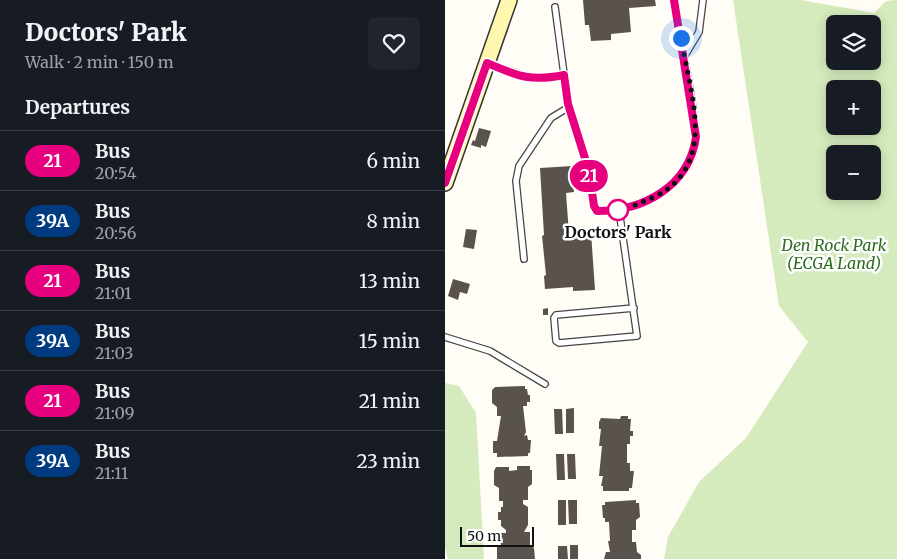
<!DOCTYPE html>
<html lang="en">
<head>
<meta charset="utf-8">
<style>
	body { margin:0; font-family:Merriweather,serif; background:#20242c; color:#f1f3f6; height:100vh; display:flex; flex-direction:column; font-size:19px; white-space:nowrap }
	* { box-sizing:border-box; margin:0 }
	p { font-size:16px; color:#9ea1a6 }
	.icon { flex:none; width:28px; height:28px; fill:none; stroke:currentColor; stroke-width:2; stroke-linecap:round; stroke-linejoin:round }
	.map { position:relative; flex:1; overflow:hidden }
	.panel { display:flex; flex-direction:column; background:#171b24; width:445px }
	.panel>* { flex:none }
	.badge { padding:0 10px; border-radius:16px; font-size:18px; line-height:32px }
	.controls { position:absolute; left:381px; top:15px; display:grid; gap:10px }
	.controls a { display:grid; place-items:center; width:55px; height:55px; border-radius:8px; background:#171b24; box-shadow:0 2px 12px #0003; font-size:25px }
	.scale { position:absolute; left:15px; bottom:12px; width:74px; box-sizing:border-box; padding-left:5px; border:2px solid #111; border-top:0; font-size:14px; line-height:18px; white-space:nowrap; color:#111; -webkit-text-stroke:4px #fff; paint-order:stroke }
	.you { position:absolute; width:25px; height:25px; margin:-12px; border:4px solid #fff; border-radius:50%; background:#1a73e8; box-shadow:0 0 0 8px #1a73e833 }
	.map>.badge { position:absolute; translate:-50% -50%; box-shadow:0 0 0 2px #fff }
	h2 { padding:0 25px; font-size:19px; line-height:45px }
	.round { display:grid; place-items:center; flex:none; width:52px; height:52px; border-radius:8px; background:#20242c }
	.overview { display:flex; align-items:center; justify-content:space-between; height:85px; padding:0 25px }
	h1 { font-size:24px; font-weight:800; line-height:38px }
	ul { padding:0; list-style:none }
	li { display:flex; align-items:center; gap:15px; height:60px; padding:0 25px; border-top:1px solid #363941 }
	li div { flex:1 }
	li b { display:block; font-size:19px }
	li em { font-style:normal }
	li .badge { min-width:55px; font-weight:700; text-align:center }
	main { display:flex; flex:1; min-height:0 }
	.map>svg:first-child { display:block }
	.green { fill:#d5ebbd; fill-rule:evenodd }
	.building { fill:#5a524d }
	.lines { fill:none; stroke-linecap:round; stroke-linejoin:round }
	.lane-casing { stroke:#444; stroke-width:8 }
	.secondary-casing { stroke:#333; stroke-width:18 }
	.lane { stroke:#fff; stroke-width:5.5 }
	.secondary { stroke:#fff6b0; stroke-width:15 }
	.line-casing { stroke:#fff; stroke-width:11 }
	.line { stroke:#e6007e; stroke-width:8 }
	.walk { stroke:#111; stroke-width:5; stroke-dasharray:0 9 }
	.stop-dot { fill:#fff; stroke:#e6007e; stroke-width:2.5 }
	.labels { text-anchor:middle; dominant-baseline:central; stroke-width:5; stroke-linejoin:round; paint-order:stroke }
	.stop-label { font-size:16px; font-weight:bold; fill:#111; stroke:#fff }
	.park-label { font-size:16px; font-style:italic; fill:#2f6b1f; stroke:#fff }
</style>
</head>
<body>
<main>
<section class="panel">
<div class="overview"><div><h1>Doctors' Park</h1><p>Walk · 2 min · 150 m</p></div><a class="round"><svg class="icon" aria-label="heart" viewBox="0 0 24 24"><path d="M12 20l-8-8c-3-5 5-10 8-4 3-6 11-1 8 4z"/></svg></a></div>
<h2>Departures</h2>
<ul>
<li><span class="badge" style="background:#e6007e;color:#fff">21</span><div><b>Bus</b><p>20:54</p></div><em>6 min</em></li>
<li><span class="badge" style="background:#003b80;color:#fff">39A</span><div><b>Bus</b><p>20:56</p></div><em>8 min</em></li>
<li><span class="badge" style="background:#e6007e;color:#fff">21</span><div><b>Bus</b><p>21:01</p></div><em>13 min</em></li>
<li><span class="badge" style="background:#003b80;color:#fff">39A</span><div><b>Bus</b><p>21:03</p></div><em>15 min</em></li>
<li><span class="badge" style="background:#e6007e;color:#fff">21</span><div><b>Bus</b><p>21:09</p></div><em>21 min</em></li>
<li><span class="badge" style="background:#003b80;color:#fff">39A</span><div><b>Bus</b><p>21:11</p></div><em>23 min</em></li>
</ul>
</section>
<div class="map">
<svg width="452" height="559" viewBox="0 0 452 559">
	<rect width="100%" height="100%" fill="#fffdf5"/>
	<path class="green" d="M288,0H356L429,13L441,1L452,0V559H219L223,537L254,482L301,438L363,342L334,306ZM390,24H428V61H390ZM390,89H428V126H390ZM390,154H428V191H390Z
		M0,383L14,386L31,413L39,559H3L0,548Z"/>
	<path class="building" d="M138,0H210L211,6L184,8L186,32L166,34V40L146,41L144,25H140Z
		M34,128L46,131L41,147L36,145V148L26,145L28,140L30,141Z
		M127,166L129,192L121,193L124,234L146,232L150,290L128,291V287L100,289L99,276L101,275L97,236L99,235L95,168Z
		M21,229L32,230L29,249L18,247Z
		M8,279L25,284L22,294L15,292L13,300L3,296Z
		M103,308V315H98V309Z
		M80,386V389H82L83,395H85V402H82V406H78L81,432L79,436L82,435L83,440H86L85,453H83V456L52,457V453H48V441H52L56,416H52V407L47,403V390L50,387Z
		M129,408V433H121V409Z
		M109,409H117L118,434H110Z
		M176,416H183V419H186L185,431H188V436H185V444H182V463H185V471H189L187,488H184V491H158V486H156L158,476H154L157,446H154L156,429H154V422L156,418L175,419Z
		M111,454H119L120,480H112Z
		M122,454H130L131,479H123Z
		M72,466H85V470H87V484L83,487V500H78V504L83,507V525L79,532H85V545L89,548L90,559H52V546H56L55,533H61V530L56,526V520H53V512H56V507H58V501H54V488L49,485V471L51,467H64V471L72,470Z
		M113,500H121V525H113Z
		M123,500H132V524H124Z
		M191,500V503H194L195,517L191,520V530H187V542H191L192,552L196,555V559H159L161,552H165L163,541H165L164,522H160V518H158L157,505H160V502Z
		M125,545H133V559H125Z
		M113,546H122L123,559H113Z"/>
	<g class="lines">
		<g class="lane-casing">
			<path id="lane" d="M110,7L123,104L144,171L149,206L153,211C173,211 189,206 207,197C228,187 245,171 250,147C253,134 249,122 248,109C243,73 235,36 229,0
				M239,57L254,32L258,0
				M42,63L90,79L119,75
				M174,210L192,336L114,343L111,341L109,318L111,315L189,308
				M79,259L71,181L74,166L106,118L124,107
				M0,337L45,351L100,384"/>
		</g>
		<g class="secondary-casing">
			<path id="secondary" d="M0,183L64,0"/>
		</g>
		<use href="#lane" class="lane"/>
		<use href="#secondary" class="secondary"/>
	</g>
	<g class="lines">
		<g class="line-casing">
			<path id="line" d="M0,183L42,63C73,76 85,82 119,75L123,104L144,171L149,206L152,211C199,211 244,186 251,137L229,0"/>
		</g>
		<use href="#line" class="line"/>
		<path class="walk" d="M173,210C186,208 197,202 209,197C274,165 245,94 236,38"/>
	</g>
	<circle class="stop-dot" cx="173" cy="210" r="10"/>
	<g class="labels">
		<g class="stop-label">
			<text x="173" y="232">Doctors' Park</text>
		</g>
		<g class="park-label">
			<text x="389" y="245">Den Rock Park<tspan x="389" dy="18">(ECGA Land)</tspan></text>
		</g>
	</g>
</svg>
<div class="controls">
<a><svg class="icon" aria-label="layers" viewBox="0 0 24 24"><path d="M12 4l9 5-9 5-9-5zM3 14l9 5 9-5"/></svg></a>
<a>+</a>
<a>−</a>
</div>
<div class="scale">50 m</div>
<div class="you" style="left:236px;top:38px"></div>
<b class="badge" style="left:144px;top:176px;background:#e6007e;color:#fff">21</b>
</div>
</main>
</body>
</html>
